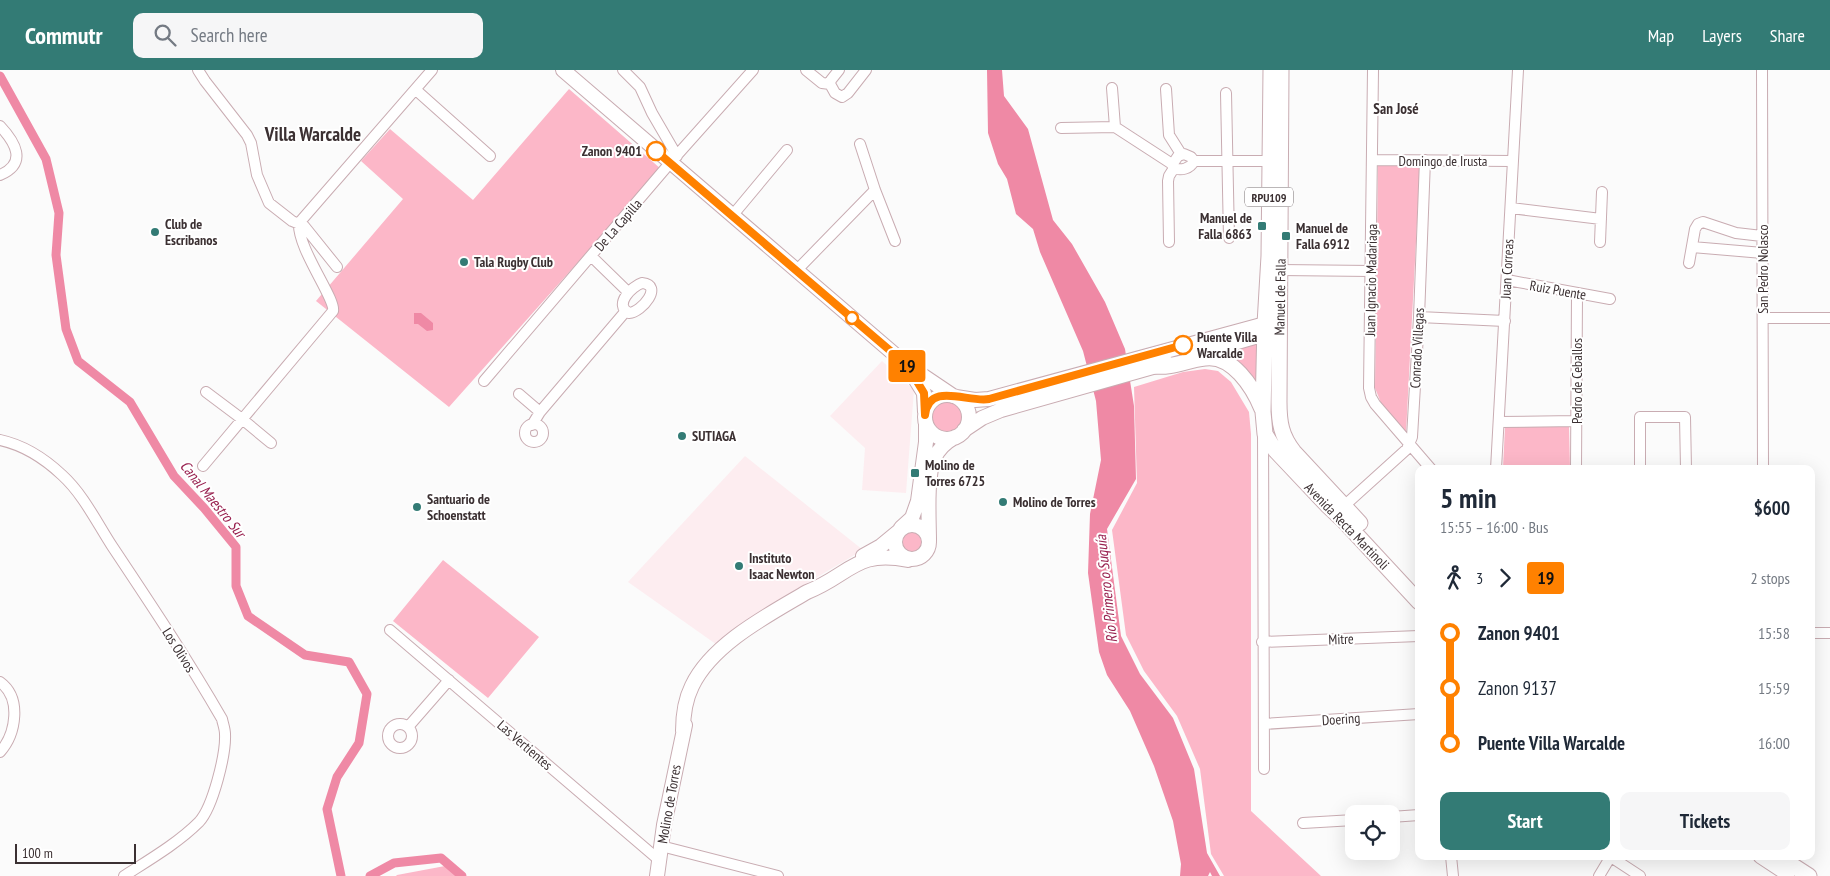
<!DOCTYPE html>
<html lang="en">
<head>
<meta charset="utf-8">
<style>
	body { margin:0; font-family:"PT Sans Narrow",sans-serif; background:#f6f6f7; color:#1f2937; height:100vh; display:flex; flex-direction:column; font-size:19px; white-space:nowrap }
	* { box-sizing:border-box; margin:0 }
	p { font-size:16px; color:#747a83 }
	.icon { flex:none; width:28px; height:28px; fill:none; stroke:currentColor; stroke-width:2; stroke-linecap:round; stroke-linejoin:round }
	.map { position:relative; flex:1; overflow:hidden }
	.details { position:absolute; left:1415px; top:395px; width:400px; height:395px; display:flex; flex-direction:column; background:#fff; border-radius:10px; box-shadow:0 5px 20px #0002 }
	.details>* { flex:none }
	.badge { padding:0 10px; border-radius:4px; font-size:18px; line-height:32px }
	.controls { position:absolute; left:1345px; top:735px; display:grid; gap:10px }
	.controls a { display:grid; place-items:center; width:55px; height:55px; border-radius:10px; background:#fff; box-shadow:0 5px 20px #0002; font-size:25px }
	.scale { position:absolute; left:15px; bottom:12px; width:121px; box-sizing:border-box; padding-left:5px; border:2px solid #3b3032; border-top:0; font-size:14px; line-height:18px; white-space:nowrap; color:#3b3032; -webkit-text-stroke:4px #fff; paint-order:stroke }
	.map>.badge { position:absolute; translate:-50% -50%; box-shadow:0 0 0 2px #fff }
	.legs { display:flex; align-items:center; gap:8px; height:55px; padding:0 25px; font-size:16px }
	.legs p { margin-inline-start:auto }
	.summary { display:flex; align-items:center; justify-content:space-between; height:85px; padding:0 25px }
	h1 { font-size:28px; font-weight:800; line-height:38px }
	.button { display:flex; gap:10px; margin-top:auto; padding:10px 25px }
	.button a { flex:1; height:58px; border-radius:10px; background:#337b75; color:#fff; font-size:20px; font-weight:800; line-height:58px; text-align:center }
	.button a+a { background:#f6f6f7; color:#1f2937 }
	ul { padding:0 25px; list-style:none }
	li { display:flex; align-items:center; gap:18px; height:55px; font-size:19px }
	li i { display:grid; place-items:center; width:8px; height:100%; margin:0 6px; background:currentColor }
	li i::after { content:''; width:12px; height:12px; margin:-6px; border:4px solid; border-radius:50%; background:#fff }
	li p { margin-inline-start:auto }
	li:first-child i { background:linear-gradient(#0000 50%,currentColor 0) }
	li:last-child i { background:linear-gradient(currentColor 50%,#0000 0) }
	header { display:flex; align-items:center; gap:30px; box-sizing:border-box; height:70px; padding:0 25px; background:#337b75; color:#fff }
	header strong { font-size:24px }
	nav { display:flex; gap:28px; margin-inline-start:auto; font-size:18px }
	.search { width:350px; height:45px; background:#f6f6f7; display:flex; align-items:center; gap:12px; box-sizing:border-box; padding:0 18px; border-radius:10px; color:#747a83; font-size:19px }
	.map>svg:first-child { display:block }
	.built { fill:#fdedf0 }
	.green { fill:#fcb7c8 }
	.water { fill:#ef89a5 }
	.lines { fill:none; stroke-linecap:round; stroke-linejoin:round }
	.canal { stroke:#ef89a5; stroke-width:9 }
	.minor-casing { stroke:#c9acb2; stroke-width:12 }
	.secondary-casing { stroke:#c9acb2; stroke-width:16 }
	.primary-casing { stroke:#c9acb2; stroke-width:17 }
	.minor { stroke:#fff; stroke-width:10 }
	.secondary { stroke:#fff; stroke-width:14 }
	.primary { stroke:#fff; stroke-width:15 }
	.line-1-casing { stroke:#fff; stroke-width:11 }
	.line-1 { stroke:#ff8100; stroke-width:8 }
	.stop-1-dot { fill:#fff; stroke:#ff8100; stroke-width:2.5 }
	.poi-dot { fill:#337b75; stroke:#fff; stroke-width:2 }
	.labels { text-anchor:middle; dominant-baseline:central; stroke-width:4; stroke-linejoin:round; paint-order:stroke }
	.shield { fill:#fff; stroke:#766e70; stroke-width:1 }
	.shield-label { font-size:12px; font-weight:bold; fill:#3b3032 }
	.stop-label { font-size:14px; font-weight:bold; fill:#3b3032; stroke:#fff; text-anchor:end }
	.street-label { font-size:14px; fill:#3b3032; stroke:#fff }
	.poi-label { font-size:14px; font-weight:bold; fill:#3b3032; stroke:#fff; text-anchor:start }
	.neighbourhood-label { font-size:15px; font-weight:bold; fill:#3b3032; stroke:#fff }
	.water-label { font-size:15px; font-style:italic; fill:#98214f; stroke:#fff }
	.district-label { font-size:19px; font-weight:bold; fill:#3b3032; stroke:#fff }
</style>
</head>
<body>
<header>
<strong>Commutr</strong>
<div class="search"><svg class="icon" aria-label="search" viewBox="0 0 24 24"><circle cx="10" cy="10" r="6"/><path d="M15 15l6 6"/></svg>Search here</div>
<nav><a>Map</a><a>Layers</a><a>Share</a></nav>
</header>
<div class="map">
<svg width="1830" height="806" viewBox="0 0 1830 806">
	<rect width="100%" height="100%" fill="#fbfbfb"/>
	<path class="built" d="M882,291L914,320L906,423L862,420L865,378L830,346Z
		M745,386L863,480L782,528L748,551L720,577L628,512Z"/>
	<path class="green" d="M569,19L661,99L449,337L316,231L403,129L361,91L390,59L473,130Z
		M1420,95L1406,363L1381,333L1375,318L1378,96Z
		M1258,269L1260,323L1220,283Z
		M1205,299L1218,301L1231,312L1249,342L1251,364V741L1321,806H1224L1211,784L1200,699L1177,646L1144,601L1126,565L1112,460L1137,413L1134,317L1183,302Z
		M931 347a16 16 0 1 1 32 0a16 16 0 1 1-32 0Z
		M1569,356L1570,397H1503L1505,357Z
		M901 473a11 11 0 1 1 22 0a11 11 0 1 1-22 0Z
		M443,490L539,567L488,628L393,551Z
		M445,796L457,806H396L397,805Z"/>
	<path class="water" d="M987,0H1002L1004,26L1028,59L1053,150L1072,174L1105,232L1125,279L1134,336L1136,409L1107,459L1121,566L1140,604L1173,648L1194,699L1207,783L1220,806H1212L1210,802L1208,806H1180L1181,794L1173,751L1154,696L1130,641L1107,605L1099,582L1088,503L1090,444L1101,390L1096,331L1083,281L1040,182L1033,159L1016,144L1007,109L998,94L988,63Z
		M414,243H421L433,253V260L427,261L418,254H414Z"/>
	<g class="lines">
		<path class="canal" d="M0,6L46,89L59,143L56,185L66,259L78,291L130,332L174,406L204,438L236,477V516L248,546L305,585L349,592L367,624L359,673L337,707L327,739L341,806
			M370,806L394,793L441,788L462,806"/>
		<g class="minor-casing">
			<path id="minor" d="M198,0L205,11L247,65L251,73L257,105L269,133L292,151L304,156L337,197
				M623,0L640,17L652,43L677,86
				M806,0L822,13L830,14
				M839,0L831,10L830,14L835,23L842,27L848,23L866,0
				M1373,0L1369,318L1371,327L1375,334L1431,399
				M1762,0L1763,399
				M1112,18L1115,57
				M1166,19L1169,65L1181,84
				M416,20L490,86
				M1226,23L1229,168
				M0,56C15,72 28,93 0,105
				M1061,58L1115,57L1172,94
				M860,74L875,120L895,171
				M1373,90L1513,91
				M1194,91C1190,99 1181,101 1173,98L1172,95L1178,86L1184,84L1191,87L1194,91H1270
				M1511,138L1601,149
				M732,146L787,80
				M1169,172L1168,111L1169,106L1174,98
				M1600,172L1602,122
				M1692,177L1763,183
				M591,186L628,222
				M1689,193L1695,159L1698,154L1703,152L1736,163L1762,166
				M1280,200L1371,201
				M796,201L875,120
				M1507,210L1610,229
				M642,213C664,215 642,242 629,243C613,235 632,216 642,213Z
				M1419,247L1505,251
				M1763,248H1830
				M484,311L670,93L753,0
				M206,322L242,349L271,373
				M519,324L540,342
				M1499,352L1576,351
				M525 363a9 9 0 1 1 18 0a9 9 0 1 1-18 0Z
				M532,355L540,342L625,242
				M1263,360L1264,699
				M0,370C23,375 45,389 62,405C83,424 97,453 112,476C150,533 188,590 222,649C223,654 225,659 225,664C226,684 213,737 199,752C178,773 149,790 124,806
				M203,396L333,241C336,229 297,178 299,153L432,0
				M1496,399L1518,0
				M1576,399L1577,223
				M1640,399V347H1685L1686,399
				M1344,436L1407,379L1412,367L1419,247L1425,90
				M390,560L659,790
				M1811,563H1830
				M1262,572L1419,566
				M0,612C22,628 16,664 0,682
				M388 666a12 12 0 1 1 24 0a12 12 0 1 1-24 0Z
				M1264,654L1419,644
				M408,657L449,610
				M1391,747L1419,745
				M1303,753L1354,750
				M661,776L778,806
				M1451,786L1453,806
				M1611,787L1640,806
				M1599,806L1611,786"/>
		</g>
		<g class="secondary-casing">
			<path id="secondary" d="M563,0L907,295L953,326
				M1189,286L1265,264
				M911,302L924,323L925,342
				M925 347a22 22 0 1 1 44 0a22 22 0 1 1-44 0Z
				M956,327L975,330L989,329L1265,254
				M964,360L982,348L1001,340L1167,293
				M895 472a17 17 0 1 1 34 0a17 17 0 1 1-34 0Z
				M901,458L912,448L918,431L926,372V353
				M929,471C929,451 926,407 934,389C938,379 946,372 955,367
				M863,486L881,476L898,462
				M683,661C683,646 685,630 692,616C712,574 768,545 807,522C850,505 856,479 908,490
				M657,806L664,755L685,655"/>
		</g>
		<g class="primary-casing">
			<path id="primary" d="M1271,0L1269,186L1265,254L1263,342L1265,364L1275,380L1327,435L1343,450L1419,532
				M1281,0L1279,332C1279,352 1281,366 1294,382L1360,453
				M1155,296C1172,298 1187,290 1205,288C1232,284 1253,317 1262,339
				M1761,786L1787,803
				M1778,786L1809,806"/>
		</g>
		<use href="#minor" class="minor"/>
		<use href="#secondary" class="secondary"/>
		<use href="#primary" class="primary"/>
	</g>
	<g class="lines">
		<g class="line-1-casing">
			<path id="line-1" d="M656,81L907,295L924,323L925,345C929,311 968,333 989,329L1183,275"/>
		</g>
		<use href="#line-1" class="line-1"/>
	</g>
	<g class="stop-1-dot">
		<circle cx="656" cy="81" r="9"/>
		<circle cx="852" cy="248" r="6"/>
		<circle cx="1183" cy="275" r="9"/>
	</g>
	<g class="poi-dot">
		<rect x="1257" y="151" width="10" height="10" rx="2.5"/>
		<circle cx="155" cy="162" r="5"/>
		<rect x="1281" y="161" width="10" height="10" rx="2.5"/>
		<circle cx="464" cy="192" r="5"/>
		<circle cx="682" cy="366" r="5"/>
		<rect x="910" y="398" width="10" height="10" rx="2.5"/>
		<circle cx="1003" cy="432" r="5"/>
		<circle cx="417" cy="437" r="5"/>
		<circle cx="739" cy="496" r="5"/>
	</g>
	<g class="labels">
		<rect class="shield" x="1245" y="117.5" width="48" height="19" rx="4"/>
		<g class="shield-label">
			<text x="1269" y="127">RPU109</text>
		</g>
		<g class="stop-label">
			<text x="642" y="81">Zanon 9401</text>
			<text x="1197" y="267" text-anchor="start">Puente Villa<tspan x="1197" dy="16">Warcalde</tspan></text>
		</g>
		<g class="street-label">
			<text x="1443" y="91">Domingo de Irusta</text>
			<text transform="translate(618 155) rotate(-49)">De La Capilla</text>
			<text transform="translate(1507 199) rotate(-87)">Juan Correas</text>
			<text transform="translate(1763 199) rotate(-90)">San Pedro Nolasco</text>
			<text transform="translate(1371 210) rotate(-89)">Juan Ignacio Madariaga</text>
			<text transform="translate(1558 220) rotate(10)">Ruiz Puente</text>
			<text transform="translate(1280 227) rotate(-89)">Manuel de Falla</text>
			<text transform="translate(1417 278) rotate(-87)">Conrado Villegas</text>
			<text transform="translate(1577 311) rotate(-90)">Pedro de Ceballos</text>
			<text transform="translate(1347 456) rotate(46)">Avenida Recta Martinoli</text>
			<text transform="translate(1341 569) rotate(-2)">Mitre</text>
			<text transform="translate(179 580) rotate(58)">Los Olivos</text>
			<text transform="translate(1341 649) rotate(-4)">Doering</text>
			<text transform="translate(525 675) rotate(41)">Las Vertientes</text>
			<text transform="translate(669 734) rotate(-80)">Molino de Torres</text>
		</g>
		<g class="poi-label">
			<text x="1252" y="148" text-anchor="end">Manuel de<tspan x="1252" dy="16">Falla 6863</tspan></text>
			<text x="165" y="154">Club de<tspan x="165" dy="16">Escribanos</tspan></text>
			<text x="1296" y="158">Manuel de<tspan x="1296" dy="16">Falla 6912</tspan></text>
			<text x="474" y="192">Tala Rugby Club</text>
			<text x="692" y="366">SUTIAGA</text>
			<text x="925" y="395">Molino de<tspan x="925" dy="16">Torres 6725</tspan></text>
			<text x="427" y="429">Santuario de<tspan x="427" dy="16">Schoenstatt</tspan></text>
			<text x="1013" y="432">Molino de Torres</text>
			<text x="749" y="488">Instituto<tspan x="749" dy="16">Isaac Newton</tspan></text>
		</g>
		<g class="neighbourhood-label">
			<text x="1396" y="38">San José</text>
		</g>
		<g class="water-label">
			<text transform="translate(213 429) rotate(51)">Canal Maestro Sur</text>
			<text transform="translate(1106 519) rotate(-96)">Río Primero o Suquía</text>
		</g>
		<g class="district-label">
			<text x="313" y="64">Villa Warcalde</text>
		</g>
	</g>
</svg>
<div class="controls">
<a><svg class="icon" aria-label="locate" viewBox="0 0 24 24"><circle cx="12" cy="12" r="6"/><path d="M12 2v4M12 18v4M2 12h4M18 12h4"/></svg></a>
</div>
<div class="scale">100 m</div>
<b class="badge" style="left:907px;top:296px;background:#ff8100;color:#111">19</b>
<section class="details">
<div class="summary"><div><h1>5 min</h1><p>15:55 – 16:00 · Bus</p></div><b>$600</b></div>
<div class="legs"><svg class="icon" aria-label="walk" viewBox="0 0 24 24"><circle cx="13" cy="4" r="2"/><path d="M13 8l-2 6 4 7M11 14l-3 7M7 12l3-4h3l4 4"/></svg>3<svg class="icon" aria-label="forward" viewBox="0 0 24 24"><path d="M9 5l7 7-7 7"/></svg><b class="badge" style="background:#ff8100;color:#111">19</b><p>2 stops</p></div>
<ul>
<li><i style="color:#ff8100"></i><b>Zanon 9401</b><p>15:58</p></li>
<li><i style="color:#ff8100"></i><span>Zanon 9137</span><p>15:59</p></li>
<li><i style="color:#ff8100"></i><b>Puente Villa Warcalde</b><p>16:00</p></li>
</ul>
<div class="button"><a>Start</a><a>Tickets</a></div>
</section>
</div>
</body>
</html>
